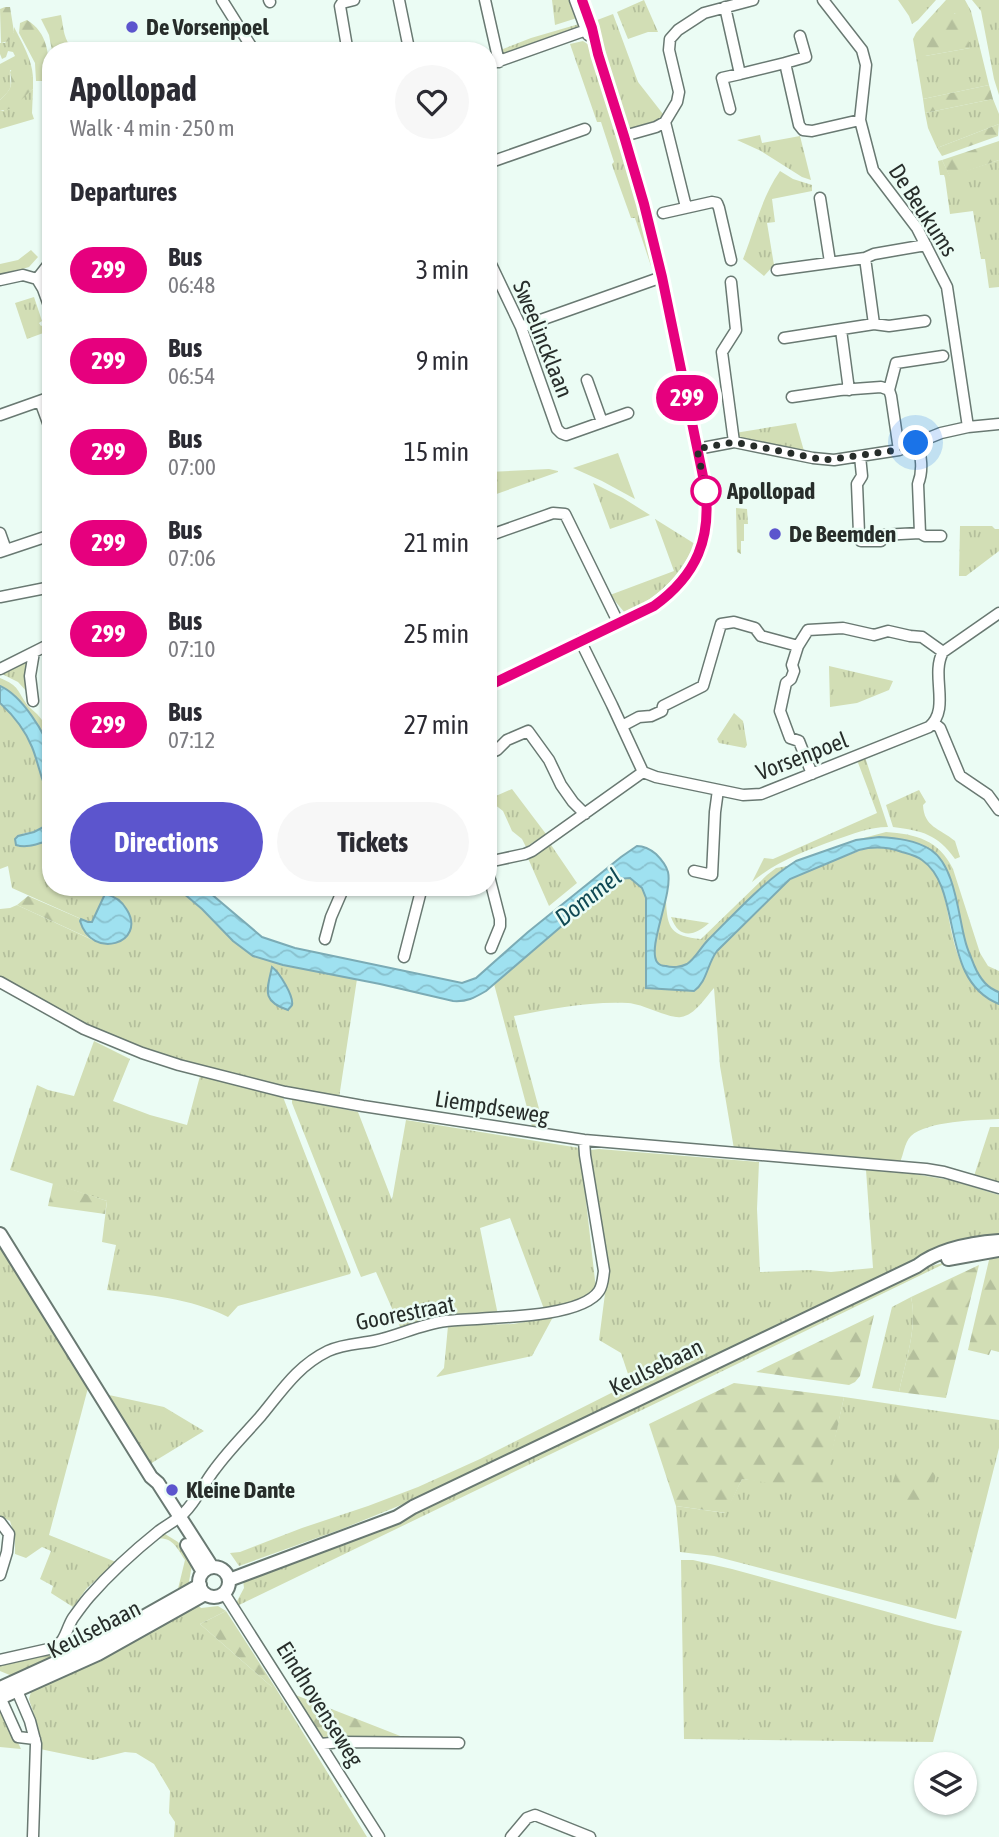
<!DOCTYPE html>
<html lang="en">
<head>
<meta charset="utf-8">
<style>
	body { margin:0; font-family:"Asap Condensed",sans-serif; background:#f7f7f7; color:#2b2b33; height:100vh; display:flex; flex-direction:column; font-size:26px; white-space:nowrap }
	* { box-sizing:border-box; margin:0 }
	p { font-size:23px; color:#7c7c81 }
	.icon { flex:none; width:38px; height:38px; fill:none; stroke:currentColor; stroke-width:2; stroke-linecap:round; stroke-linejoin:round }
	.map { position:relative; flex:1; overflow:hidden }
	.sheet { position:absolute; left:42px; top:42px; width:455px; height:854px; display:flex; flex-direction:column; background:#fff; border-radius:28px; box-shadow:0 2px 5px #0004 }
	.sheet>* { flex:none }
	.badge { padding:0 14px; border-radius:23px; font-size:24px; line-height:46px }
	.controls { position:absolute; left:914px; top:1752px; display:grid; gap:14px }
	.controls a { display:grid; place-items:center; width:63px; height:63px; border-radius:50%; background:#fff; box-shadow:0 2px 5px #0004; font-size:35px }
	.you { position:absolute; width:35px; height:35px; margin:-18px; border:5px solid #fff; border-radius:50%; background:#1a73e8; box-shadow:0 0 0 10px #1a73e833 }
	.map>.badge { position:absolute; translate:-50% -50%; box-shadow:0 0 0 4px #fff }
	h2 { padding:0 28px; font-size:26px; line-height:63px }
	.round { display:grid; place-items:center; flex:none; width:74px; height:74px; border-radius:37px; background:#f7f7f7 }
	.summary { display:flex; align-items:center; justify-content:space-between; height:119px; padding:0 28px }
	h1 { font-size:33px; font-weight:700; line-height:52px }
	.cta { display:flex; gap:14px; margin-top:auto; padding:14px 28px }
	.cta a { flex:1; height:80px; border-radius:42px; background:#5c55cd; color:#fff; font-size:28px; font-weight:700; line-height:80px; text-align:center }
	.cta a+a { background:#f7f7f7; color:#2b2b33 }
	ul { padding:0; list-style:none }
	li { display:flex; align-items:center; gap:21px; height:91px; padding:0 28px }
	li div { flex:1 }
	li b { display:block; font-size:26px }
	li em { font-style:normal }
	li .badge { min-width:77px; font-weight:700; text-align:center }
	.map>svg:first-child { display:block }
	.grass { fill:url(#grass-tufts); fill-rule:evenodd }
	.forest { fill:url(#forest-firs) }
	.park { fill:#d2deb5 }
	.water { fill:url(#water-waves); stroke:#7babb5; stroke-width:2 }
	.lines { fill:none; stroke-linecap:round; stroke-linejoin:round }
	.minor-casing { stroke:#697972; stroke-width:13 }
	.major-casing { stroke:#697972; stroke-width:16 }
	.minor { stroke:#fff; stroke-width:10 }
	.major { stroke:#fff; stroke-width:12 }
	.line-casing { stroke:#fff; stroke-width:16 }
	.line { stroke:#e6007e; stroke-width:10 }
	.walk { stroke:#272d2a; stroke-width:7; stroke-dasharray:0 12.6 }
	.poi-dot { fill:#5c55cd; stroke:#ebfcf4; stroke-width:2.5 }
	.stop-dot { fill:#fff; stroke:#e6007e; stroke-width:3.5 }
	.labels { text-anchor:middle; dominant-baseline:central; stroke-width:5; stroke-linejoin:round; paint-order:stroke }
	.poi-label { font-size:23px; font-weight:bold; fill:#272d2a; stroke:#ebfcf4; text-anchor:start }
	.street-label { font-size:23px; fill:#272d2a; stroke:#ebfcf4 }
	.stop-label { font-size:23px; font-weight:bold; fill:#272d2a; stroke:#ebfcf4; text-anchor:start }
	.water-label { font-size:24px; font-style:italic; fill:#0f4954; stroke:#ebfcf4 }
</style>
</head>
<body>
<div class="map">
<svg width="999" height="1837" viewBox="0 0 999 1837">
	<defs>
		<pattern id="grass-tufts" width="24" height="20" patternUnits="userSpaceOnUse" patternTransform="scale(1.75)"><rect width="24" height="20" fill="#d2deb5"/><path d="M3 7l-1-3M5 7V3M7 7l1-3M15 17l-1-3M17 17v-4M19 17l1-3" fill="none" stroke="#b4bf9c"/></pattern>
		<pattern id="forest-firs" width="22" height="20" patternUnits="userSpaceOnUse" patternTransform="scale(1.75)"><rect width="22" height="20" fill="#d2deb5"/><path d="M5 1l3.5 6h-7zM16 11l3.5 6h-7z" fill="#b4bf9c"/></pattern>
		<pattern id="water-waves" width="16" height="10" patternUnits="userSpaceOnUse" patternTransform="scale(1.75)"><rect width="16" height="10" fill="#9fe1f0"/><path d="M0 5q4-4 8 0t8 0" fill="none" stroke="#89c1ce"/></pattern>
	</defs>
	<rect width="100%" height="100%" fill="#ebfcf4"/>
	<path class="grass" d="M552,0H570L577,18L555,25Z
		M644,0L658,32H648L628,39L617,12Z
		M898,0H936L918,20L912,24L909,16Z
		M946,0H965L971,11L989,85L923,99L913,39L916,33ZM955,13L970,48L925,56Z
		M972,0H999V95L994,79L981,11Z
		M613,14L638,82L663,114L659,122L630,130L628,129L600,42L592,22Z
		M579,24L577,29L502,57L498,51L531,38Z
		M14,27C22,43 32,59 33,77L10,70C9,87 16,85 0,100V64L15,56L13,52L8,51L6,57L2,59L0,54V43H5L14,32Z
		M583,41L589,45L622,144L655,269L653,272L635,218H631L613,168L612,164L614,162L601,122H597L570,44Z
		M33,89L32,113L34,119L0,129V110L3,111Z
		M993,99L999,114V124L937,148L928,128L925,113Z
		M760,135L762,143L800,136L811,180L802,177L761,151L737,140Z
		M942,160L950,176L999,160V287L989,288L985,259H981L973,211L950,214L945,178L944,175H940L938,161Z
		M780,171L793,179L812,185V191L772,199L775,222L767,223L774,265L764,276L743,259C755,229 761,198 780,171Z
		M31,250L38,257L29,267L0,276V264L18,260Z
		M34,297L42,321L39,323L41,326L43,325L46,332L27,339L15,303Z
		M796,423L804,451L773,447L735,438V433Z
		M549,469L558,471V472L488,497V472Z
		M593,483L623,498L650,515L610,529Z
		M736,508L747,509L748,524H744V541H741V554L737,552Z
		M655,519L695,544C676,581 662,594 625,613L610,595L674,571Z
		M960,526H992L995,529H999V551L966,576H959Z
		M27,660L25,676L28,693L18,682L0,673Z
		M829,666L893,681L889,690L857,703L830,707Z
		M0,678C20,686 17,691 28,706C31,709 34,711 37,714C49,727 51,739 51,756C40,731 27,698 0,686Z
		M0,703L10,711L25,733L33,749L46,791L51,799V823L33,832L24,833L15,842L19,847H28L51,840V887H176L202,909L244,950L266,960L357,979L339,1098L286,1089L147,1051L85,1024L0,978V909L10,908L17,905L99,943L105,895L92,922H88L12,888L8,866L0,869Z
		M734,713L743,721L747,745L745,748L719,743L717,739Z
		M865,757L888,827C869,827 853,834 835,840C805,851 777,861 752,882L764,858L773,859L789,852L877,813L857,760Z
		M512,789L546,834L526,847L522,839L512,831L503,811L490,801L489,799Z
		M919,790L926,802L923,805C924,827 939,828 955,841L960,857L955,859C937,834 923,831 893,827L886,805Z
		M886,832C916,834 939,840 953,869L980,953L988,966L999,971V992L988,986L977,972L965,941L952,885L901,839L879,837L856,840Z
		M549,842L577,883L549,906L527,856Z
		M870,847C968,846 933,921 968,975C971,979 975,983 979,987C985,994 990,1001 999,1004V1119C977,1120 927,1121 911,1136C904,1143 904,1154 900,1162L734,1149L720,1066L714,988C705,998 695,1015 681,1017C669,1019 644,1004 628,1003C590,1001 551,1009 514,1016L545,1131L533,1130L494,984L613,882L618,879L630,878L642,888L646,898V986L648,989L694,991C707,982 707,964 717,951L790,879L813,868Z
		M788,866C757,887 732,917 705,943C699,949 695,959 688,963C682,967 673,967 667,967C663,966 660,966 657,963C649,953 663,912 666,900C667,929 671,936 701,939L767,875L776,868Z
		M671,917L709,923C695,936 679,940 671,917Z
		M94,1041L130,1059L113,1101L150,1115L187,1125L200,1076L283,1097L351,1272L350,1274L238,1306L228,1317C190,1298 149,1295 107,1290L116,1245L102,1242L107,1201L10,1170L37,1085L48,1090L74,1096Z
		M292,1099L358,1112L392,1200L406,1120L580,1148L596,1289L580,1302L544,1309L510,1218L480,1228L498,1315L401,1329L376,1272L361,1277L358,1270L292,1103Z
		M990,1127H999V1184L974,1176Z
		M599,1149L759,1162L757,1209L760,1272L809,1270L831,1272L873,1268L866,1170L914,1174L950,1180L999,1195V1238L992,1239L790,1321L744,1341L423,1496L342,1529L239,1566L230,1553L240,1552L302,1528L368,1506L418,1487L480,1459L631,1383L621,1353L599,1340L606,1286V1273L591,1158V1150Z
		M0,1247L88,1388L49,1535L116,1562L87,1588L73,1607L51,1593L53,1586L40,1579L51,1551L42,1547L26,1558L15,1554V1537L10,1521L0,1516Z
		M950,1261L237,1606L236,1603L244,1588L243,1580L373,1529L892,1282L928,1267Z
		M911,1297C918,1328 905,1362 899,1392L872,1388L892,1307Z
		M553,1317L532,1356L436,1377L444,1368L448,1326L513,1324Z
		M109,1395L164,1407L204,1431L150,1464Z
		M844,1397L999,1420V1448L956,1619L714,1556L680,1552L676,1506L725,1513L742,1479L824,1486Z
		M165,1534L178,1542L192,1565L188,1587L176,1597L185,1560C177,1548 172,1536 156,1539Z
		M681,1560H693L732,1569L935,1625L962,1631L933,1742L684,1739Z
		M195,1602L201,1608L218,1606L226,1611L200,1624L272,1687H275L367,1837H174L175,1822L169,1813L170,1791L154,1764L136,1753L125,1752L93,1760L40,1749L38,1727L29,1699L32,1688Z
		M0,1704L21,1749L0,1747Z"/>
	<path class="forest" d="M5,7H10L14,32L9,41L1,43L0,9Z
		M958,13L963,16L970,48L925,56L924,40C934,30 944,15 958,13Z
		M61,15C64,29 63,40 75,51H52L49,35L41,19Z
		M27,20C48,33 49,54 49,77L44,81H36L35,63L19,33L20,23Z
		M13,68L18,69L33,77V89C22,97 15,112 0,110V100C11,89 13,87 10,72Z
		M989,85L993,99L925,113L923,99Z
		M999,124L998,136L942,156L937,148Z
		M999,141V160L950,177L942,160Z
		M28,896L81,919V926L91,939L17,905Z
		M53,1183L107,1201L105,1214L48,1206Z
		M999,1255V1352L991,1350L989,1355L968,1350L989,1260Z
		M979,1265L946,1398L899,1392C905,1361 918,1329 911,1297Z
		M874,1315L860,1376L855,1382L849,1385L756,1372Z
		M734,1383L844,1397L825,1486L814,1490L742,1479L726,1513L676,1506L649,1424Z
		M899,1463L936,1473L928,1514L886,1503Z
		M226,1611L275,1687H272L200,1624Z
		M73,1637L80,1649L17,1678L0,1671V1663C23,1657 56,1654 73,1637Z
		M293,1694L408,1739H321Z"/>
	<path class="park" d="M618,453L635,499L602,481L573,468Z"/>
	<path class="water" d="M0,686C21,695 46,733 51,755C53,769 51,786 51,799C41,783 39,764 32,747C25,730 13,715 0,703Z
		M51,823V840C40,843 27,849 16,845L15,839L18,836L34,832Z
		M879,837C896,838 916,840 931,850C955,866 958,914 965,940C967,949 971,957 974,965C979,977 986,988 999,992V1004C938,980 964,889 922,860C917,856 909,854 902,852C888,847 874,846 859,850L790,879L717,951C707,964 707,982 694,991L646,988V898L642,888L630,878L618,879L613,882L486,991C474,998 467,1002 453,1001L380,984L283,965L253,956L233,941L202,909L176,887H203L262,937L295,948L462,983L476,978L528,932L621,857L637,846C645,846 650,849 656,854C661,859 666,865 668,872C673,894 647,947 657,962C659,965 662,966 666,966C672,968 681,967 687,964C695,959 701,947 708,940C736,912 763,882 796,861L856,840Z
		M105,894C115,896 122,901 127,910C147,943 92,961 80,921L81,919L88,922H92Z
		M272,967C279,972 294,996 292,1005C291,1007 289,1008 288,1010C261,1001 267,990 272,967Z"/>
	<g class="lines">
		<g class="minor-casing">
			<path id="minor" d="M222,0L254,51
				M269,0L270,2
				M399,0L408,44
				M485,0L499,62
				M575,0L588,35
				M725,7L740,74L785,63L799,125L803,130L812,131L860,120
				M347,47L340,6L342,3L354,0
				M785,63L806,57L800,36
				M488,65L592,28
				M730,109L722,78L740,74
				M665,122L686,207
				M624,136L656,127L665,122L677,102L679,92L669,50L670,39L678,30L704,13L753,0
				M488,163L585,129
				M820,198L830,262
				M663,213L712,202L717,203L719,208L731,260
				M488,258L521,327L557,429L561,433L566,435L628,413
				M865,258L874,324
				M777,270L865,258L874,254L926,245
				M37,279L51,261
				M0,280L23,275L37,279L43,289L51,311
				M731,282L736,330L722,352L734,442
				M521,327L662,277
				M841,330L849,390
				M784,338L874,324L889,326L925,321
				M587,380L602,422
				M889,390L896,363L943,356
				M792,397L840,390L881,387L889,390L891,396L899,450
				M40,401L51,431
				M0,415L51,397
				M968,427L999,424
				M916,443C922,455 923,471 918,484L920,533
				M697,449L734,442L813,458L834,460L899,450L941,433L968,427L947,287L917,228L873,170L860,120L866,65L862,50L823,0
				M860,456L862,476L857,484L859,533L861,541H881V535L920,533L925,536H941
				M0,533L6,550
				M488,536L553,513L565,514L618,622
				M0,552L51,535
				M0,597L51,587
				M580,640L612,705L643,772L656,777L743,795L761,794L929,727C951,709 930,675 943,652L999,613
				M0,669L44,647L51,646
				M488,686L654,606C697,575 712,538 705,486L662,277L644,204L624,136L598,54L592,28L582,0
				M33,701L30,676L34,652
				M934,723L940,728L960,776L988,795L999,810
				M622,726L639,717L651,716L662,711L663,706L703,686L721,624L734,622L755,628L761,636L798,646
				M488,754L497,750L507,740L528,731L549,760L561,785L573,802L585,814
				M812,774L799,741L790,738L780,711L786,683L791,679L794,671L792,665L798,646L808,630L843,628L874,635L888,631L910,636L922,637L943,652
				M488,862L525,854L532,851L643,772
				M694,871L712,875L715,812L718,790
				M488,872L500,919V926L491,948
				M325,939L331,917L344,887
				M404,957L422,887
				M0,982L84,1029L142,1053L179,1065L285,1092L363,1106L584,1140L926,1169L944,1172L999,1188
				M0,1522L9,1534L7,1552L0,1575
				M224,1593L379,1837
				M0,1660L53,1648C66,1642 66,1629 73,1618C78,1611 83,1604 89,1597C110,1573 134,1551 159,1531C167,1525 177,1520 184,1513C197,1500 204,1483 215,1469C228,1451 245,1434 260,1417C281,1392 297,1366 328,1351C343,1344 358,1344 374,1341C398,1336 421,1324 446,1321C479,1317 580,1320 599,1291C603,1285 603,1277 604,1271L585,1155L584,1140
				M15,1686L30,1721L36,1744L33,1837
				M0,1697L18,1737L35,1739
				M321,1744L340,1742L459,1743
				M511,1837L527,1818L535,1815L590,1837"/>
		</g>
		<g class="major-casing">
			<path id="major" d="M0,1234L151,1477L158,1483L212,1567
				M948,1259L999,1250
				M187,1545L203,1572
				M199 1582a15 15 0 1 1 30 0a15 15 0 1 1-30 0Z
				M229,1580L397,1517L413,1507L917,1266C939,1249 972,1243 999,1241
				M0,1688L90,1647L200,1585
				M0,1698L98,1654L205,1594"/>
		</g>
		<use href="#minor" class="minor"/>
		<use href="#major" class="major"/>
	</g>
	<g class="lines">
		<g class="line-casing">
			<path id="line" d="M488,686L654,606C697,575 712,538 705,486L662,277L644,204L624,136L598,54L592,28L582,0"/>
		</g>
		<use href="#line" class="line"/>
		<path class="walk" d="M706,491L697,449L734,442L825,460L898,450L916,443"/>
	</g>
	<g class="poi-dot">
		<circle cx="132" cy="27" r="7"/>
		<circle cx="775" cy="534" r="7"/>
		<circle cx="172" cy="1490" r="7"/>
	</g>
	<circle class="stop-dot" cx="706" cy="491" r="14"/>
	<g class="labels">
		<g class="poi-label">
			<text x="146" y="27">De Vorsenpoel</text>
			<text x="789" y="534">De Beemden</text>
			<text x="186" y="1490">Kleine Dante</text>
		</g>
		<g class="street-label">
			<text transform="translate(923 210) rotate(57)">De Beukums</text>
			<text transform="translate(543 339) rotate(68)">Sweelincklaan</text>
			<text transform="translate(802 756) rotate(-21)">Vorsenpoel</text>
			<text transform="translate(492 1107) rotate(9)">Liempdseweg</text>
			<text transform="translate(405 1313) rotate(-11)">Goorestraat</text>
			<text transform="translate(656 1367) rotate(-26)">Keulsebaan</text>
			<text transform="translate(94 1629) rotate(-27)">Keulsebaan</text>
			<text transform="translate(320 1704) rotate(58)">Eindhovenseweg</text>
		</g>
		<g class="stop-label">
			<text x="727" y="491">Apollopad</text>
		</g>
		<g class="water-label">
			<text transform="translate(588 897) rotate(-38)">Dommel</text>
		</g>
	</g>
</svg>
<div class="controls">
<a><svg class="icon" aria-label="layers" viewBox="0 0 24 24"><path d="M12 4l9 5-9 5-9-5zM3 14l9 5 9-5"/></svg></a>
</div>
<div class="you" style="left:916px;top:443px"></div>
<b class="badge" style="left:687px;top:398px;background:#e6007e;color:#fff">299</b>
<section class="sheet">
<div class="summary"><div><h1>Apollopad</h1><p>Walk · 4 min · 250 m</p></div><a class="round"><svg class="icon" aria-label="heart" viewBox="0 0 24 24"><path d="M12 20l-8-8c-3-5 5-10 8-4 3-6 11-1 8 4z"/></svg></a></div>
<h2>Departures</h2>
<ul>
<li><span class="badge" style="background:#e6007e;color:#fff">299</span><div><b>Bus</b><p>06:48</p></div><em>3 min</em></li>
<li><span class="badge" style="background:#e6007e;color:#fff">299</span><div><b>Bus</b><p>06:54</p></div><em>9 min</em></li>
<li><span class="badge" style="background:#e6007e;color:#fff">299</span><div><b>Bus</b><p>07:00</p></div><em>15 min</em></li>
<li><span class="badge" style="background:#e6007e;color:#fff">299</span><div><b>Bus</b><p>07:06</p></div><em>21 min</em></li>
<li><span class="badge" style="background:#e6007e;color:#fff">299</span><div><b>Bus</b><p>07:10</p></div><em>25 min</em></li>
<li><span class="badge" style="background:#e6007e;color:#fff">299</span><div><b>Bus</b><p>07:12</p></div><em>27 min</em></li>
</ul>
<div class="cta"><a>Directions</a><a>Tickets</a></div>
</section>
</div>
</body>
</html>
